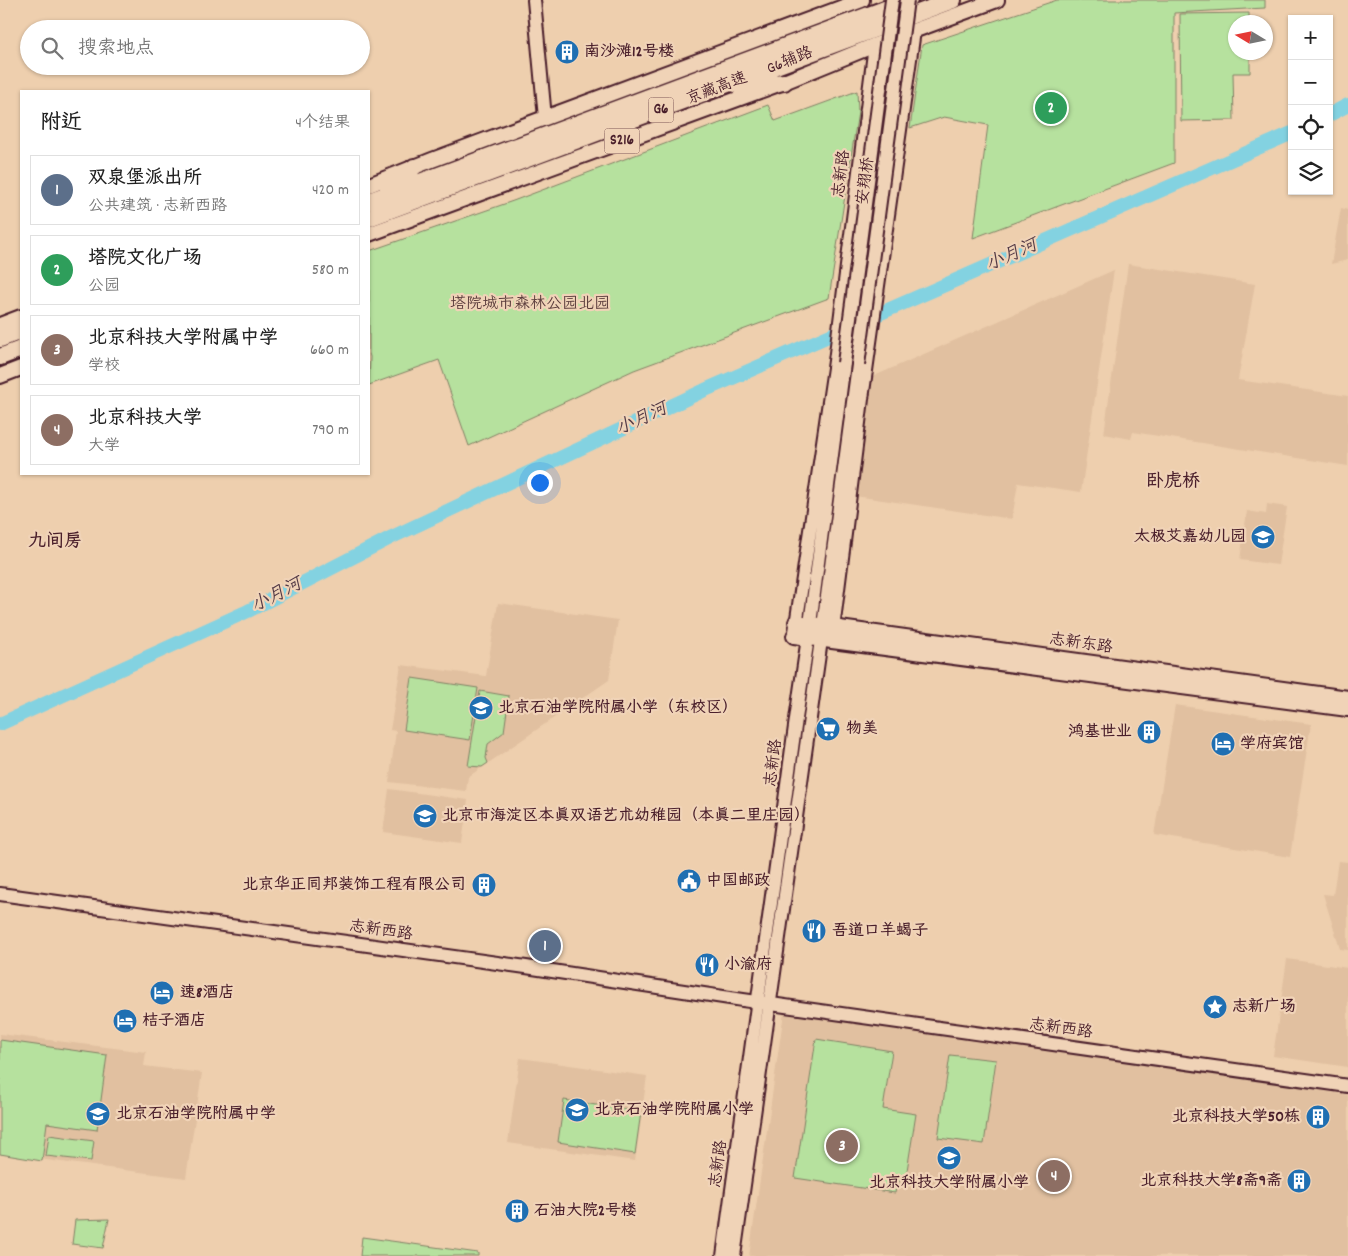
<!DOCTYPE html>
<html lang="zh">
<meta charset="utf-8">
<style>
body{margin:0;font-family:Dekko,"LXGW WenKai TC",sans-serif;background:#f2f2f2;color:#222}
.controls{position:absolute;right:15px;top:15px;display:grid;overflow:hidden;border-radius:0px;box-shadow:0 1px 4px #0004}
.controls button{width:45px;height:45px;display:grid;place-items:center;padding:0;border:0;border-bottom:1px solid #e0e0e0;background:#fff;color:#222;font:25px sans-serif}
.compass{position:absolute;left:1228px;top:15px;width:45px;height:45px;border-radius:50%;background:#fff;box-shadow:0 1px 4px #0004;rotate:280deg}
.you{position:absolute;left:539px;top:482px;width:18px;height:18px;margin:-12px;border:4px solid #fff;border-radius:50%;background:#1a73e8;box-shadow:0 0 0 8px #1a73e833}
.badge{display:grid;place-items:center;width:32px;height:32px;border-radius:50%;background:#1a73e8;color:#fff;font-size:16px;font-weight:700}
.pin{position:absolute;translate:-50% -50%;border:2px solid #fff;box-shadow:0 1px 5px #0006}
.list{margin:0;padding:0;list-style:none}
h2{display:flex;justify-content:space-between;align-items:center;height:65px;margin:0;padding:0 20px;font-size:21px}
h2 small{font-size:16px;font-weight:400;color:#767676}
.list li{display:grid;grid-template-columns:32px 1fr auto;gap:15px;align-items:center;box-sizing:border-box;height:70px;margin:0 10px 10px;padding:0 10px;border:1px solid #e0e0e0;border-radius:0px}
.list b{display:block;font-size:19px;white-space:nowrap}
.list p{margin:0;font-size:16px;white-space:nowrap;color:#767676}
.list em{font-size:16px;font-style:normal;color:#767676}
.icon{flex:none;width:28px;height:28px;fill:none;stroke:currentColor;stroke-width:2;stroke-linecap:round;stroke-linejoin:round}
.map{position:relative;flex:none;width:1348px;height:1256px;overflow:hidden}
.search{position:absolute;background:#fff;box-shadow:0 1px 4px #0004;left:20px;top:20px;width:350px;height:55px;display:flex;align-items:center;gap:12px;box-sizing:border-box;padding:0 18px;border-radius:28px;color:#767676;font-size:19px}
.panel{position:absolute;background:#fff;box-shadow:0 1px 4px #0004;left:20px;top:90px;width:350px;height:385px;border-radius:0px}
.map>svg:first-child{display:block}
</style>
<div class="map">
<svg width="1348" height="1256" viewBox="0 0 1348 1256">
<rect width="100%" height="100%" fill="#eecfae"/>
<filter id="ink" filterUnits="userSpaceOnUse"><feTurbulence type="fractalNoise" baseFrequency=".02" numOctaves="2"/><feDisplacementMap in="SourceGraphic" scale="10" xChannelSelector="R" yChannelSelector="G"/><feConvolveMatrix kernelMatrix="1 2 1 2 8 2 1 2 1" color-interpolation-filters="sRGB"/></filter>
<g filter="url(#ink)">
<path fill="#e1c0a0" d="M1341,208L1348,210V260L1331,264Z
M1128,264L1255,284L1238,380L1348,396V466L1133,432L1131,439L1104,434Z
M1114,270L1081,492L1018,483L1012,519L855,496L872,377Z
M1267,504L1287,507L1278,565L1240,560L1247,511L1266,514Z
M498,603L618,620L609,680L468,777L466,791L389,782L396,731L390,730L401,665L486,676Z
M1175,705L1311,724L1290,857L1154,835Z
M389,789L468,800L462,843L383,832Z
M1338,861L1348,862V950L1340,949L1323,894L1333,895Z
M1287,959L1348,968V1067L1273,1056Z
M784,1012L1277,1083L1348,1095V1256H749Z
M0,1034L146,1052L144,1066L202,1073L186,1178L0,1154Z
M520,1058L647,1076L635,1161L508,1143Z"/>
<path fill="#b6e19e" stroke="#808064" d="M1057,0H1265V8L1174,13V163L973,238L988,125L944,117L910,128L922,45Z
M1249,13V22H1236V52L1250,53V73H1233L1234,120L1181,121L1180,14Z
M857,91L858,112L829,298L634,370L469,446L439,360L369,385L370,357L369,353V251L513,201L768,105L775,121Z
M412,678L478,688L470,740L404,730Z
M480,691L509,696L504,732L488,744L486,758L488,763L482,767L468,766Z
M816,1039L892,1051L883,1109L916,1114L906,1177L897,1183L895,1193L795,1178Z
M0,1040L107,1055L97,1130L47,1123L42,1161L0,1154Z
M950,1055L996,1060L984,1144L938,1138Z
M564,1100L641,1112L635,1154L558,1142Z
M49,1135L94,1141L91,1161L46,1156Z
M109,1219L103,1248L72,1244L75,1220Z
M362,1237L478,1253V1256H360Z"/>
<g fill="none" stroke-linecap="round" stroke-linejoin="round">
<path stroke="#83d2e1" stroke-width="14" d="M1329,115L1348,105
M0,724L248,611L392,537L705,390L1292,133"/>
<defs>
<path id="secondary" d="M534,0L545,118
M795,632L835,361L875,45
M832,637L862,399L914,31
M0,894L526,967L743,1000L1348,1086
M723,1256L796,719L810,624L844,363
M734,1256L823,626L858,365"/>
<path id="primary" d="M369,185L432,160L862,0
M369,234L784,82L875,45L997,0
M0,325L21,317
M0,376L21,368
M796,622L1348,698
M794,636L1348,709"/>
<path id="highway" d="M739,86L784,82
M388,188L399,181L414,167
M369,201L909,0
M369,218L953,0
M0,339L21,331
M0,357L21,349"/>
</defs>
<use href="#secondary" stroke="#4a1f2b" stroke-width="16"/>
<use href="#primary" stroke="#4a1f2b" stroke-width="18"/>
<use href="#highway" stroke="#4a1f2b" stroke-width="20"/>
<use href="#secondary" stroke="#f0d3b7" stroke-width="12"/>
<use href="#primary" stroke="#f0d3b7" stroke-width="14"/>
<use href="#highway" stroke="#f0d3b7" stroke-width="16"/>
<defs>
<path id="secondary-bridge" d="M844,363L892,0
M858,365L907,0"/>
</defs>
<use href="#secondary-bridge" stroke="#4a1f2b" stroke-width="16" stroke-linecap="butt"/>
<use href="#secondary-bridge" stroke="#f0d3b7" stroke-width="12"/>
</g>
</g>
<defs>
<symbol id="building-disc" viewBox="-11 -11 22 22"><circle r="9.5" fill="#1f6fb2" stroke="#f0d3b7"/><path d="M-4-6H4V6H1V3H-1V6H-4ZM-2.5-4.3h1.7v1.8h-1.7ZM.8-4.3h1.7v1.8H.8ZM-2.5-1h1.7V.8h-1.7ZM.8-1h1.7V.8H.8Z" fill="#fff"/></symbol>
<symbol id="school-disc" viewBox="-11 -11 22 22"><circle r="9.5" fill="#1f6fb2" stroke="#f0d3b7"/><path d="M0-5L7-2L0 1L-7-2ZM-4 1L0 2.5L4 1V4Q0 6-4 4Z" fill="#fff"/></symbol>
<symbol id="supermarket-disc" viewBox="-11 -11 22 22"><circle r="9.5" fill="#1f6fb2" stroke="#f0d3b7"/><path d="M-6-5.5h2.5l.6 2H6L4.5 2H-2.5L-4.4-4H-6ZM-1.5 3.2a1.3 1.3 0 1 0 .1 0ZM3 3.2a1.3 1.3 0 1 0 .1 0Z" fill="#fff"/></symbol>
<symbol id="hotel-disc" viewBox="-11 -11 22 22"><circle r="9.5" fill="#1f6fb2" stroke="#f0d3b7"/><path d="M-6-4.5h1.5V1H6V5H4.5V3h-9V5H-6ZM-4 0a1.8 1.8 0 1 1 3.6 0ZM.5 0V-2.5h3Q6-2.5 6 0Z" fill="#fff"/></symbol>
<symbol id="civic-disc" viewBox="-11 -11 22 22"><circle r="9.5" fill="#1f6fb2" stroke="#f0d3b7"/><path d="M-.6-6.5H3V-4.5H.6V-3L4-1V1h2V6H-6V1h2V-1L-.6-3ZM-1.2 2.5V6h2.4V2.5Z" fill="#fff"/></symbol>
<symbol id="restaurant-disc" viewBox="-11 -11 22 22"><circle r="9.5" fill="#1f6fb2" stroke="#f0d3b7"/><path d="M-5-6h1v4h1v-4h1v4h1v-4h1v5L-1.5 .5V6h-2V.5L-5-1ZM5-6V6H3V1.5H1.5Q1.5-4 5-6Z" fill="#fff"/></symbol>
<symbol id="sight-disc" viewBox="-11 -11 22 22"><circle r="9.5" fill="#1f6fb2" stroke="#f0d3b7"/><path d="M0-6L1.8-2.2L6-1.7L2.9 1.2L3.7 5.4L0 3.3L-3.7 5.4L-2.9 1.2L-6-1.7L-1.8-2.2Z" fill="#fff"/></symbol>
</defs>
<g fill-rule="evenodd">
<use href="#building-disc" x="553" y="38" width="28" height="28"/>
<use href="#school-disc" x="1249" y="523" width="28" height="28"/>
<use href="#school-disc" x="467" y="694" width="28" height="28"/>
<use href="#supermarket-disc" x="814" y="715" width="28" height="28"/>
<use href="#building-disc" x="1135" y="718" width="28" height="28"/>
<use href="#hotel-disc" x="1209" y="730" width="28" height="28"/>
<use href="#school-disc" x="411" y="802" width="28" height="28"/>
<use href="#civic-disc" x="675" y="867" width="28" height="28"/>
<use href="#building-disc" x="470" y="871" width="28" height="28"/>
<use href="#restaurant-disc" x="800" y="917" width="28" height="28"/>
<use href="#restaurant-disc" x="693" y="951" width="28" height="28"/>
<use href="#hotel-disc" x="148" y="979" width="28" height="28"/>
<use href="#sight-disc" x="1201" y="993" width="28" height="28"/>
<use href="#hotel-disc" x="111" y="1007" width="28" height="28"/>
<use href="#school-disc" x="563" y="1096" width="28" height="28"/>
<use href="#school-disc" x="84" y="1100" width="28" height="28"/>
<use href="#building-disc" x="1304" y="1103" width="28" height="28"/>
<use href="#school-disc" x="935" y="1144" width="28" height="28"/>
<use href="#building-disc" x="1285" y="1167" width="28" height="28"/>
<use href="#building-disc" x="503" y="1197" width="28" height="28"/>
</g>
<g text-anchor="middle" dominant-baseline="central" stroke-width="4.5" stroke-linejoin="round" paint-order="stroke">
<g fill="#f0d3b7" stroke="#7c5555" stroke-width="1">
<rect x="648.5" y="97.5" width="25" height="25" rx="4"/>
<rect x="604.5" y="128.5" width="35" height="25" rx="4"/>
</g>
<g font-size="15" font-weight="bold" fill="#4a1f2b">
<text x="661" y="110">G6</text>
<text x="622" y="141">S216</text>
</g>
<g font-size="16" font-weight="bold" fill="#4a1f2b" stroke="#f0d3b7" text-anchor="start">
<text x="584" y="52">南沙滩12号楼</text>
<text x="1246" y="537" text-anchor="end">太极艾嘉幼儿园</text>
<text x="498" y="708">北京石油学院附属小学（东校区）</text>
<text x="846" y="729">物美</text>
<text x="1132" y="732" text-anchor="end">鸿基世业</text>
<text x="1240" y="744">学府宾馆</text>
<text x="442" y="816">北京市海淀区本真双语艺术幼稚园（本真二里庄园）</text>
<text x="706" y="881">中国邮政</text>
<text x="466" y="885" text-anchor="end">北京华正同邦装饰工程有限公司</text>
<text x="832" y="931">吾道口羊蝎子</text>
<text x="724" y="965">小渝府</text>
<text x="180" y="993">速8酒店</text>
<text x="1232" y="1007">志新广场</text>
<text x="142" y="1021">桔子酒店</text>
<text x="594" y="1110">北京石油学院附属小学</text>
<text x="116" y="1114">北京石油学院附属中学</text>
<text x="1300" y="1117" text-anchor="end">北京科技大学50栋</text>
<text x="1282" y="1181" text-anchor="end">北京科技大学8斋9斋</text>
<text x="949" y="1183" text-anchor="middle">北京科技大学附属小学</text>
<text x="534" y="1211">石油大院2号楼</text>
</g>
<g font-size="16" fill="#4a1f2b" stroke="#f0d3b7">
<text transform="translate(790 61) rotate(-22)">G6辅路</text>
<text transform="translate(717 89) rotate(-21)">京藏高速</text>
<text transform="translate(842 174) rotate(-83)">志新路</text>
<text transform="translate(866 181) rotate(-83)">安翔桥</text>
<text transform="translate(1081 644) rotate(8)">志新东路</text>
<text transform="translate(774 763) rotate(-83)">志新路</text>
<text transform="translate(381 931) rotate(8)">志新西路</text>
<text transform="translate(1061 1029) rotate(8)">志新西路</text>
<text transform="translate(719 1164) rotate(-82)">志新路</text>
</g>
<g font-size="16" fill="#5a3c3c" stroke="#f0d3b7">
<text x="530" y="304">塔院城市森林公园北园</text>
</g>
<g font-size="18" font-style="italic" fill="#533a46" stroke="#f0d3b7">
<text transform="translate(1012 256) rotate(-24)">小月河</text>
<text transform="translate(642 420) rotate(-25)">小月河</text>
<text transform="translate(277 596) rotate(-27)">小月河</text>
</g>
<g font-size="18" font-weight="bold" fill="#4a1f2b" stroke="#f0d3b7">
<text x="1173" y="482">卧虎桥</text>
<text x="55" y="542">九间房</text>
</g>
</g>
</svg>
<div class="controls">
<button>+</button>
<button>−</button>
<button><svg class="icon" aria-label="locate" viewBox="0 0 24 24"><circle cx="12" cy="12" r="6"/><path d="M12 2v4M12 18v4M2 12h4M18 12h4"/></svg></button>
<button><svg class="icon" aria-label="layers" viewBox="0 0 24 24"><path d="M12 4l9 5-9 5-9-5zM3 14l9 5 9-5"/></svg></button>
</div>
<svg class="compass" viewBox="-18 -18 36 36"><path d="M0-13l5 13h-10z" fill="#e53935"/><path d="M0 13l5-13h-10z" fill="#767676"/></svg>
<div class="you"></div>
<div class="pin badge" style="left:545px;top:946px;background:#5c6f8a">1</div>
<div class="pin badge" style="left:1051px;top:108px;background:#2e9e5b">2</div>
<div class="pin badge" style="left:842px;top:1146px;background:#8d6e63">3</div>
<div class="pin badge" style="left:1054px;top:1176px;background:#8d6e63">4</div>
<div class="search"><svg class="icon" aria-label="search" viewBox="0 0 24 24"><circle cx="10" cy="10" r="6"/><path d="M15 15l6 6"/></svg>搜索地点</div>
<section class="panel">
<h2>附近<small>4个结果</small></h2>
<ul class="list">
<li><span class="badge" style="background:#5c6f8a">1</span><div><b>双泉堡派出所</b><p>公共建筑 · 志新西路</p></div><em>420 m</em></li>
<li><span class="badge" style="background:#2e9e5b">2</span><div><b>塔院文化广场</b><p>公园</p></div><em>580 m</em></li>
<li><span class="badge" style="background:#8d6e63">3</span><div><b>北京科技大学附属中学</b><p>学校</p></div><em>660 m</em></li>
<li><span class="badge" style="background:#8d6e63">4</span><div><b>北京科技大学</b><p>大学</p></div><em>790 m</em></li>
</ul>
</section>
</div>
